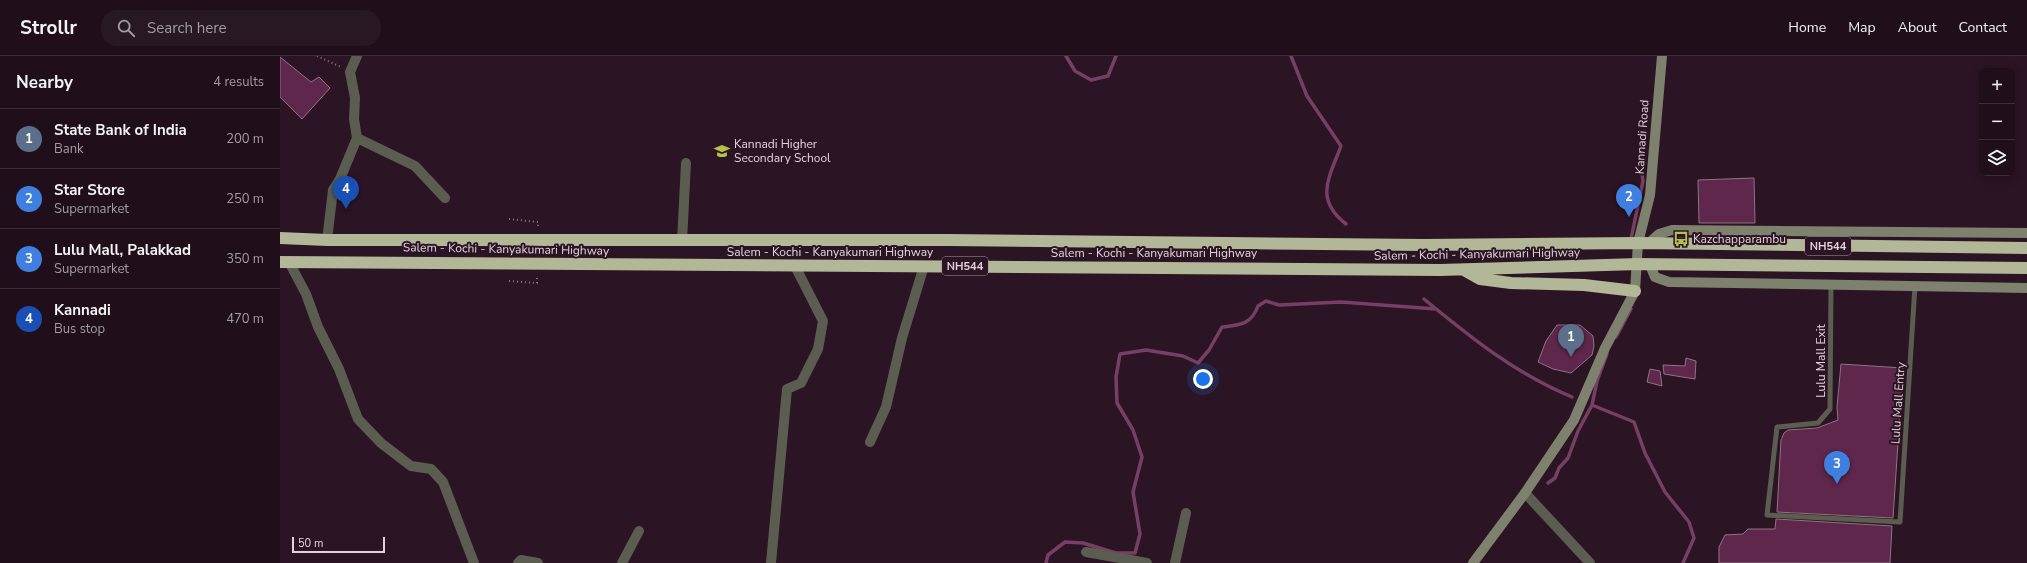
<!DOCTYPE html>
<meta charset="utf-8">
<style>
body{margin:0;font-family:"Nunito Sans",sans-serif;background:#281823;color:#f1f3f6}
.controls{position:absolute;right:12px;top:12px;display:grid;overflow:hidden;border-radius:8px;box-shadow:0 2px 10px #0003}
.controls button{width:36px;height:36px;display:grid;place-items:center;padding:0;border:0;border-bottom:1px solid #3d2f39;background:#200f1a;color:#f1f3f6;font:20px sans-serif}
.scale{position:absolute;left:12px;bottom:10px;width:93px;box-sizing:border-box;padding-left:4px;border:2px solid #e3d2db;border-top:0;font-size:11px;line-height:14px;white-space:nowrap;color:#e3d2db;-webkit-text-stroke:3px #2b1423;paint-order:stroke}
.you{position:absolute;left:923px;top:323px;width:14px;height:14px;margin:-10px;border:3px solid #fff;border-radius:50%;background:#1a73e8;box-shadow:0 0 0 6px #1a73e833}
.badge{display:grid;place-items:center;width:26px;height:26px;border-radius:50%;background:#ea580c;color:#fff;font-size:13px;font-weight:700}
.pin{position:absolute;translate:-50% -33px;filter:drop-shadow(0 1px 2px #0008)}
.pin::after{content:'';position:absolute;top:21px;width:14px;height:12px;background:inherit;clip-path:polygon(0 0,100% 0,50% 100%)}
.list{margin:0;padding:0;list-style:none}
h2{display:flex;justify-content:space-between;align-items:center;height:52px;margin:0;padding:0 16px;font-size:17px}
h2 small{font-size:13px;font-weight:400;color:#a29ca2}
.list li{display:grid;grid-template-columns:26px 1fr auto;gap:12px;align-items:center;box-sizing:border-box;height:60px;padding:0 16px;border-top:1px solid #3d2f39}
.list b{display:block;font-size:15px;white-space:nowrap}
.list p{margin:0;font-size:13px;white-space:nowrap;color:#a29ca2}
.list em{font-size:13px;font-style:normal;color:#a29ca2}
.icon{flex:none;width:22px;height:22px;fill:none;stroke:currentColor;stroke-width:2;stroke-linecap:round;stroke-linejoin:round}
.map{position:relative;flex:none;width:1747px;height:507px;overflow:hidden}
header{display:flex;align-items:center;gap:24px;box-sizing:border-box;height:56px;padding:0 20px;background:#200f1a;border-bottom:1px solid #3d2f39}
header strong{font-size:19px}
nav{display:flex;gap:22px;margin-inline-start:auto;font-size:14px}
.search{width:280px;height:36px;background:#281823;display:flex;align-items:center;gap:10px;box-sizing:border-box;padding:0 14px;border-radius:16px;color:#a29ca2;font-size:15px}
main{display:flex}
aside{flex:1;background:#200f1a}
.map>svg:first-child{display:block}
</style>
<header>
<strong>Strollr</strong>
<div class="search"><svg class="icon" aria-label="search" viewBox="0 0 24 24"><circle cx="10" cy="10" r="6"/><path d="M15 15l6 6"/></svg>Search here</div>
<nav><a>Home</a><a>Map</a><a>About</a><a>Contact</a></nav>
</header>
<main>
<aside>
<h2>Nearby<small>4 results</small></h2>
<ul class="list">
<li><span class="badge" style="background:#5c6f8a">1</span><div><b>State Bank of India</b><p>Bank</p></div><em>200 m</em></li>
<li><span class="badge" style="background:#3f7fe0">2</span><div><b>Star Store</b><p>Supermarket</p></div><em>250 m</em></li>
<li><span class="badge" style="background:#3f7fe0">3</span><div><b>Lulu Mall, Palakkad</b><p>Supermarket</p></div><em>350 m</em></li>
<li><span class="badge" style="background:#1a4fb4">4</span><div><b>Kannadi</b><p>Bus stop</p></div><em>470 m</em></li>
</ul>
</aside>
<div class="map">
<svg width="1747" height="507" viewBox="0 0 1747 507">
<rect width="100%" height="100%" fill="#2b1423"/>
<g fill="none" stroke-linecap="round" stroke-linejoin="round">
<path stroke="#783f64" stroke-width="3.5" d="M786,0L795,15L811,24L828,20L836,0
M1011,0L1027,40L1061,90C1049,122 1034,143 1066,168
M1351,183L1363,125L1362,118
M1144,243C1190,281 1236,318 1292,341
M1336,281L1351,253
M1312,349L1354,366L1365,397L1385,436L1409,466L1414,482L1403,507
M1268,427L1275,422L1279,412L1288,402L1298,375L1312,349L1317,325L1327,298
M766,507L768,499L785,486L803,487L836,497H855L860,478L853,436L862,401L853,374L837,347L836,321L840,298L866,294L903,300L918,307L929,294L942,271C960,269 971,269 978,250L986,245L999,249L1061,246L1156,253"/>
</g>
<path fill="#5e274b" stroke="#907384" d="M0,1L31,26L39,21L50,32L22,63L0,41Z
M1474,122L1475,167H1419L1418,124Z
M1277,269H1300L1313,280L1314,290L1312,299L1291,317L1273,313L1258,306L1266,285Z
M1406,302L1416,305L1415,323L1384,318L1383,309L1405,310Z
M1561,308L1623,312L1613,462L1497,456L1501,384L1504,377L1508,374L1537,372L1558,364L1557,351Z
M1370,313L1380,315L1382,330L1367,326Z
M1496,463L1612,470L1610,507H1439V491L1445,479L1463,478L1468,473H1495Z"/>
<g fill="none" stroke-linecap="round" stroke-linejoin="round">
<path stroke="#8b7783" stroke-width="2" stroke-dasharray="1 3" stroke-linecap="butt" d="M37,0L61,11
M229,163L258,166V172
M229,225L257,227V219"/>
<path stroke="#5a5d50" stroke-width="5" d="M1551,228L1550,353L1538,367L1497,371L1487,459L1620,466L1635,230"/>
<path stroke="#5a5d50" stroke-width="10" d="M77,82L135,110L165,142
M47,184L53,134L60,123L77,82L74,63L75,42L70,16L77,0
M402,185L406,107
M9,206L26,238L38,271L59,313L78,363L101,387L131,410L151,413L163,426L194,507
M590,386L606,351L622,282L644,210
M1245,437L1310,507
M806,496L867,507
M238,507L241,504L258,507
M342,507L359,475
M491,507L507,333L521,327L538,293L543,265L515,210
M895,507L906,457"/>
<path stroke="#7e816d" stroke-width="10" d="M1369,187L1379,178L1392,174L1747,177
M1370,209L1375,221L1389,226L1747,232
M1193,507L1245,437L1294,364L1325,292L1355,235L1358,187L1370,139L1382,0"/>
<path stroke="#b1b797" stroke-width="12" d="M0,182L47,184H668L1144,189L1358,187L1747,192
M0,206L1160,214L1358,208L1747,212
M1184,214L1200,223L1231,227L1304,229L1355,235"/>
</g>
<defs>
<symbol id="school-bare" viewBox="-9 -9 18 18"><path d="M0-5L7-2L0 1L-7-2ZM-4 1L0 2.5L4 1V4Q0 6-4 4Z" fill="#b4c24a" stroke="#2b1423" stroke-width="2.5" paint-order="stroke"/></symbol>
<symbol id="bus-bare" viewBox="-9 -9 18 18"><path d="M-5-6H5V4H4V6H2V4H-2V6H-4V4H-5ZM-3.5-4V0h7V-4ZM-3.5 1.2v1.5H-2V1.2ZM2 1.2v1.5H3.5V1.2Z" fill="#b4c24a" stroke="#2b1423" stroke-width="2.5" paint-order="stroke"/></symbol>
</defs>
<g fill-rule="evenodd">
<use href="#school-bare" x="431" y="84" width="22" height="22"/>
<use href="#bus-bare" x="1390" y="172" width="22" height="22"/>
</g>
<g text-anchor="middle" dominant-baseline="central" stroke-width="4" stroke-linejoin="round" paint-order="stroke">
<g fill="#2b1423" stroke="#ac99a4" stroke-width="1">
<rect x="1525" y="181" width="46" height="18" rx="3"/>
<rect x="662" y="201" width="46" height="18" rx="3"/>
</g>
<g font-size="11" font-weight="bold" fill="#e3d2db">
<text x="1548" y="190">NH544</text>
<text x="685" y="210">NH544</text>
</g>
<g font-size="12" fill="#e3d2db" stroke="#2b1423">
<text transform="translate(1362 81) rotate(-86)">Kannadi Road</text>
<text transform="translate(226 193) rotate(1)">Salem - Kochi - Kanyakumari Highway</text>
<text x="550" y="196">Salem - Kochi - Kanyakumari Highway</text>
<text x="874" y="197">Salem - Kochi - Kanyakumari Highway</text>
<text transform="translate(1197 198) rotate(-1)">Salem - Kochi - Kanyakumari Highway</text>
<text transform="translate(1541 305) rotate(-90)">Lulu Mall Exit</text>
<text transform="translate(1618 347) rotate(-86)">Lulu Mall Entry</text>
</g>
<g font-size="12" fill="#e3d2db" stroke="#2b1423" text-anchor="start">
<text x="454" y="88">Kannadi Higher<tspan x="454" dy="14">Secondary School</tspan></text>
<text x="1413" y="183">Kazchapparambu</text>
</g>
</g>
</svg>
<div class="controls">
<button>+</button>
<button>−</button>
<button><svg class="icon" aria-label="layers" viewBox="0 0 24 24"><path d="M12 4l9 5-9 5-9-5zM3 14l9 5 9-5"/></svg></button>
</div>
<div class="scale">50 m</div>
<div class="you"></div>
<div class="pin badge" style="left:1291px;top:301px;background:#5c6f8a">1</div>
<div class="pin badge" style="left:1349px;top:161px;background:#3f7fe0">2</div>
<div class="pin badge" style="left:1557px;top:428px;background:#3f7fe0">3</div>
<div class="pin badge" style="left:66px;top:153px;background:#1a4fb4">4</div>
</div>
</main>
